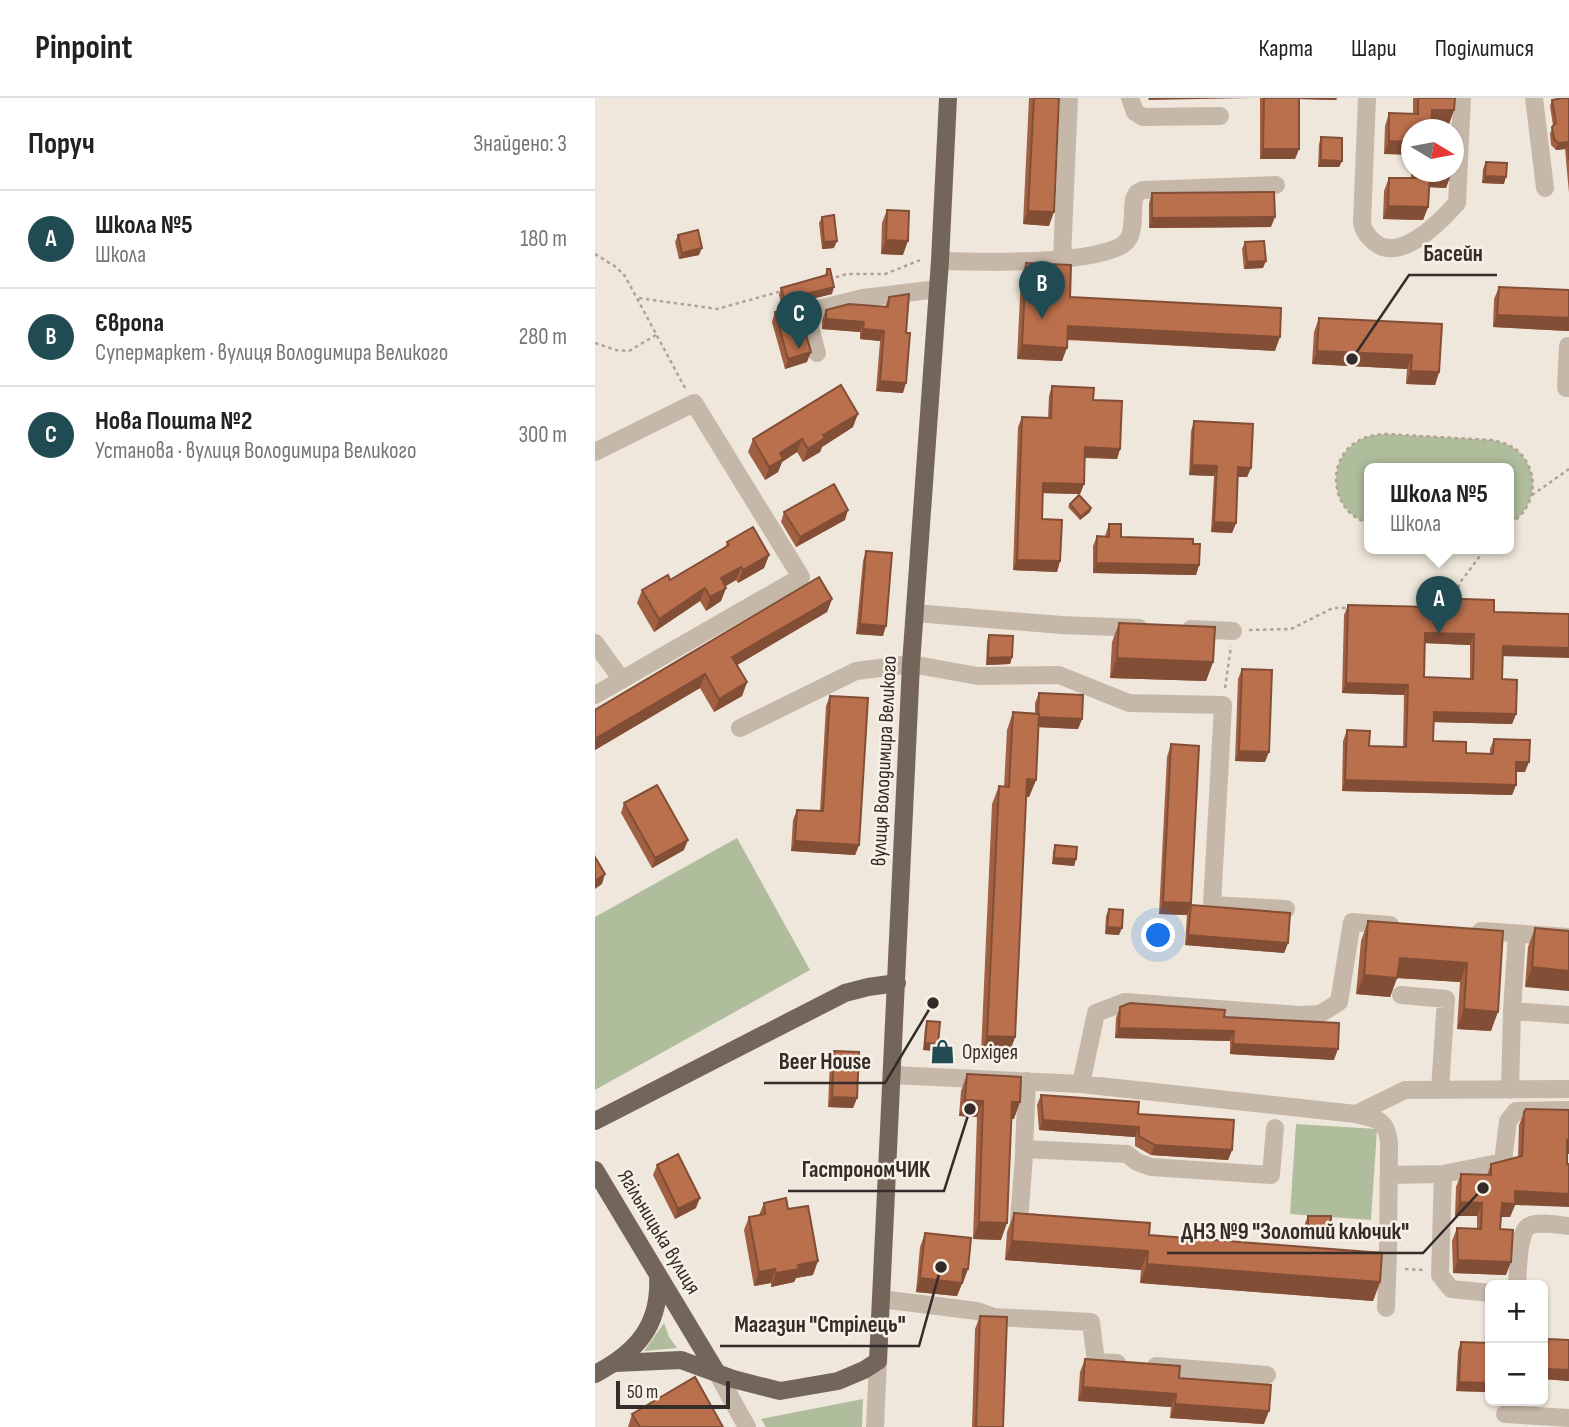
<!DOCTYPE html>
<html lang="uk">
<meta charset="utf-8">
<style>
body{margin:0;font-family:"Sofia Sans Condensed",sans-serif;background:#f2f2f2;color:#222}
.controls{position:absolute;right:21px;bottom:21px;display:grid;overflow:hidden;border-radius:10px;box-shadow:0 2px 5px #0004}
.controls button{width:63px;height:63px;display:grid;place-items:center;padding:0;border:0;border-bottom:2px solid #e0e0e0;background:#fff;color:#222;font:35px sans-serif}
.compass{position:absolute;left:806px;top:21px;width:63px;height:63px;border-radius:50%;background:#fff;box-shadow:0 2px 5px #0004;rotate:100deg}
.scale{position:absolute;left:21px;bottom:18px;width:114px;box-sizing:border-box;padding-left:7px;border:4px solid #342c28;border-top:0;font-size:19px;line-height:24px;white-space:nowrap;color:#342c28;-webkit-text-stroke:5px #f7f1e7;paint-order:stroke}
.you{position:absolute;left:564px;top:838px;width:24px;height:24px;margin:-18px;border:5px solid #fff;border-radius:50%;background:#1a73e8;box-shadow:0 0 0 10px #1a73e833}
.badge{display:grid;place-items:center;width:46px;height:46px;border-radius:50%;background:#214b52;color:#fff;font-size:23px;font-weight:700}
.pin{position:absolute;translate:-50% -58px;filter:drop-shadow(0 2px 4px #0008)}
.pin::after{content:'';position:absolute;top:37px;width:24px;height:21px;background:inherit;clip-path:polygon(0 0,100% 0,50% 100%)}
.popup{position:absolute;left:769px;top:365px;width:150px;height:91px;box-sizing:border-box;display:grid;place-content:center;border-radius:10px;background:#fff;filter:drop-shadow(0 2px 5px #0005);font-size:23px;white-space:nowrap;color:#767676}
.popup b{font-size:26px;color:#222}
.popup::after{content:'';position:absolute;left:50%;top:100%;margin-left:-14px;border:14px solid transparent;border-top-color:#fff}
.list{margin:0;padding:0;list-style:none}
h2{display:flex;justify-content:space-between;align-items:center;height:91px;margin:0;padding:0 28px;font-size:30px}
h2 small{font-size:23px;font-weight:400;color:#767676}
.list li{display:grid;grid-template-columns:46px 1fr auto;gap:21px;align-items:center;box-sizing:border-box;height:98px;padding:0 28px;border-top:2px solid #e0e0e0}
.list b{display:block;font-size:26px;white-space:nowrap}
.list p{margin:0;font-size:23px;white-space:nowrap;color:#767676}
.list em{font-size:23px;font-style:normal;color:#767676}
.map{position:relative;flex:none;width:974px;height:1329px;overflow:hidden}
header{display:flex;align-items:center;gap:42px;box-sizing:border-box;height:98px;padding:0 35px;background:#fff;border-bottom:2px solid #e0e0e0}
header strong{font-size:33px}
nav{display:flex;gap:38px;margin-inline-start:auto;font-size:24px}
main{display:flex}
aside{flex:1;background:#fff}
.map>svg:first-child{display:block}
</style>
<header>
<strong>Pinpoint</strong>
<nav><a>Карта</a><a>Шари</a><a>Поділитися</a></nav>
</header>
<main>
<aside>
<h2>Поруч<small>Знайдено: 3</small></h2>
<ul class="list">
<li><span class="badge">A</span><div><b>Школа №5</b><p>Школа</p></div><em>180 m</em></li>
<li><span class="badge">B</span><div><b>Європа</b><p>Супермаркет · вулиця Володимира Великого</p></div><em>280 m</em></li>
<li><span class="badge">C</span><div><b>Нова Пошта №2</b><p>Установа · вулиця Володимира Великого</p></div><em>300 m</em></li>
</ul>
</aside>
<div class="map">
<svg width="974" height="1329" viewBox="0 0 974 1329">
<rect width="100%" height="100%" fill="#efe7db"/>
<path fill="#b0bd9d" d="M790,336L896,342C907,344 917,347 925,355C946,377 940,412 914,426V370H774V425C736,416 729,362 763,343C771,338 780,337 790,336Z
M142,740L215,872L0,992V819Z
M701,1026L782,1031L776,1122L695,1116Z
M69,1225L74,1239L82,1250L49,1253Z
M268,1301L267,1329H171L166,1321Z"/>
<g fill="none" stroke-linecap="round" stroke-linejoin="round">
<path stroke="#b2a293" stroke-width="2.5" stroke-dasharray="3.5 3.5" stroke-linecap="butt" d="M0,156L21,169L30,178L90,290
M234,181L252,176H290L328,161
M44,200L122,211L187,193
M0,245L21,252L34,253L61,237
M937,397L974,371
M774,425C736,416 729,362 763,343C771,338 780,337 790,336L896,342C907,344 917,347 925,355C946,377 940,412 914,426
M863,504L864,486L891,450
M654,532L696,531L738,510H754
M630,590L636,548
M810,1171L828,1172"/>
<path stroke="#c6b8a8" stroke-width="18" d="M535,0L540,14L548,19L625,18
M772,0L767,124C768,132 771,137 778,143C804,167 845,124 862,105L867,0
M939,0L950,90
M467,160L474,0
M345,163C379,164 511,168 532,143C540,133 537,113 539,101L542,95L548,92L681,87
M973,248L971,290H974
M222,255L211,214L268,200L343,191
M0,354L99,305L206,479L0,597
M320,515L466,527L544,530
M596,531L638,533
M0,545L27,582
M145,630L261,573L316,566L383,578L464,577L534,605L628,607L617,807L691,811
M886,833L974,839
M806,897L851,901L845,991
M917,913L922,836
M297,977L486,986L761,1016L810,992L974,991
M432,983L429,1051L532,1056L542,1064L556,1069L676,1077L680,1030
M486,986L501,915L530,904L705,917L725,916L744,904L757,824L795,827
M915,992L917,913L974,917
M761,1016C782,1022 791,1020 794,1044L793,1156L785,1163L765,1162
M430,1045L424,1123L438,1124
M794,1077L848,1076
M922,1187C923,1175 923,1133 934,1128C945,1123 963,1127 974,1128
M895,1195L856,1191L845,1177L848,1076L908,1064L913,1023L921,1013L974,1012
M286,1201L382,1213L399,1219L496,1224L501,1264L522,1265
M791,1210L793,1156
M561,1268L672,1277
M122,1275L152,1329
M910,1316L974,1320
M280,1329L283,1263"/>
<path stroke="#74655a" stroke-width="18" d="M0,1023L250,895L273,889L302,885
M0,1072L122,1275
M20,1265L86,1262L138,1281L185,1293L243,1283L269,1272L283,1263L316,566L345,163L353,0
M0,1276C42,1254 66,1227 63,1177"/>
</g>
<path fill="#a16042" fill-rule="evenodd" d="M434,0H464L454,128L428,126Z
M665,0H742L741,2L704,1V51L700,61H665Z
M818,0H860L859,12L854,26L836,25L789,56L790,28L794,15L818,16Z
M974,0V95L970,51L961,52L956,47L955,36L958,28L955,8L957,2Z
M726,39L747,63L744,69H723L724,46Z
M891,64L909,86L887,85L888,71Z
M816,70V74H856L851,90L834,89L833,109L828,122L788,121L789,93L794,80H816Z
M557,95L676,129L554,130V105Z
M292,112L308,157L286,156L287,125Z
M227,119L239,150L227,151L224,125Z
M83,137L104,157L84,161L80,144Z
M650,144L668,170L649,171L647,151Z
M431,165L475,199L680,253L472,242L467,263L422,261L426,178Z
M232,171L237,196L208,203L203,208L212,264L190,271L177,224L180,214L188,212L184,197L186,190L230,177Z
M904,189L974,192V233L898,229L899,201Z
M294,199L311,235L308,295L281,293L285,243L265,241V234L227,231V222L231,212L290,209Z
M724,220L847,226L844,274L840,287L811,286L812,271L717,266L719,234Z
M457,288L498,302L525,351L522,361L490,360L489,386L485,396L448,395L447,421L465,463L462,474L418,472L423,329L427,319L453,320L454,298Z
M599,323L656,370L652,379H643L641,425L637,435L616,434L619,378L594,377L596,333Z
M258,329L227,349L225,354L208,364L202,354L187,364L183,374L170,382L153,354L158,341Z
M475,406L496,410L495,414L485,422L473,409Z
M189,414L250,422L201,449L186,424Z
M514,426L526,439L598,446L604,467L601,477L498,475V448L502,438H510Z
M132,444L174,457L169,470L143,485L141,482L130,488L131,490L126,503L111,513L105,503L59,534L42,505L47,492L75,482L130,450Z
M271,453L288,538L261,536L268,463Z
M836,500L899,514L907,558V581L921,616L917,626L838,624V643L871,655L895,656V651L899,641L930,674H921V687L917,697L747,693L748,643L752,632L774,648L808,649L809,597L747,595L749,517L753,507L833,509ZM830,545L875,547V581L829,579Z
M237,501L232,514L142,567L152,584L147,598L119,614L105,590L0,652V612Z
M524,525L618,564L611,583L515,580L517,544Z
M394,537L417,559L415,566L391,567L392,544Z
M647,571L670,664L640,663L643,581Z
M444,595L487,621L483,631L444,629L441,682L434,699H431L420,939L414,956L386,955L397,706L404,688L409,689L412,632L418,614L440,615V605Z
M235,598L264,747L260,757L196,753L198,722L202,712L225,713L231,608Z
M576,646L596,805V807L693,845L689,855L590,847L592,817L564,816L572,659Z
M29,705L89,752L57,770L26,715Z
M460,747L481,761L479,768L457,766L458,754Z
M514,811L524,837L510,836L511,818Z
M773,823L908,833L896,933L862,931L865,884L802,880L795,899L761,896L766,843Z
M940,830L974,833L930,889L933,849Z
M525,909L629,919L739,962L635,956V943L520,940L521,920Z
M332,923L341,953L328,952L330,930Z
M239,953L262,1000L258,1010L233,1009L235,963Z
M372,976L419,1021H417L406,1142L378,1141L382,1019L364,1018L366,993Z
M446,997L543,1016L637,1052L633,1062L556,1057L540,1048V1039L444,1032L442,1007Z
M929,1014L974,1056H972L920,1107L915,1119H906L905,1131L911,1177L858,1175L857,1143L862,1130L882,1131V1118H860L861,1089L866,1076L892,1077L896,1066L923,1059L924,1027Z
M62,1067L101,1110L80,1121L58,1077Z
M169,1105L193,1111L218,1177L201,1180L199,1184L176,1189V1185L159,1188L149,1132L154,1119L164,1117Z
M419,1115L554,1137L785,1184L778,1203L545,1185L546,1172L410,1162L412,1134Z
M713,1118L736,1134L733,1140L710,1141V1125Z
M330,1135L373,1171L362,1198L321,1194L325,1149Z
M385,1218L408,1329H377L380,1231Z
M953,1241L974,1242V1283L948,1281L949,1251Z
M866,1244L893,1290L892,1294L861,1293L863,1253Z
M490,1261L584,1280L669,1326L575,1320L576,1309L483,1303L485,1274Z
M37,1316L128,1329H33Z"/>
<path fill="#834e36" d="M554,0H656L553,2Z
M701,0H742L741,2L701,1Z
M837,12H859L854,26L832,25Z
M794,43L816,44V57L789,56Z
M973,44L970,51L961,52L963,45Z
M668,51H704L700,61H665Z
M726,62L747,63L744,69H723Z
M835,76L856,77L851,90L830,89Z
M890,78L911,79L909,86L887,85Z
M793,108L833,109L828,122L788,121Z
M433,113L459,114L454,128L428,126Z
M680,119L676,129L554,130L557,120Z
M291,142L313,143L308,157L286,156Z
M242,143L239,150L227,151L229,144Z
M107,150L104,157L84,161L87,155Z
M671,163L668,170L649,171L652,164Z
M239,189L237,196L208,203L201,210L188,213L191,207L211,196Z
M902,217L974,220V233L898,229Z
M231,221L269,224L265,234L227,231Z
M473,228L685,239L680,253L468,241Z
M268,231L289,233L285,243L265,241Z
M427,247L472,250L467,263L422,261Z
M722,253L817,257L812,271L717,266Z
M216,254L212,264L190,271L193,261Z
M816,273L844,274L840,287L811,286Z
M285,283L311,285L308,295L281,293Z
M263,316L258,329L227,349L225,354L208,364L213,351L228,337Z
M207,341L202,354L187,364L183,374L170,382L174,369L185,355Z
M490,349L525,351L522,361L486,359Z
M597,367L622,368L619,378L594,377Z
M643,369L656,370L652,379H640Z
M448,385L489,386L485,396L445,395Z
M496,410L495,414L485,422L486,419Z
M253,412L250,422L201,449L205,439Z
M619,424L641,425L637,435L616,434Z
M174,457L169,470L143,485L148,472Z
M422,462L465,463L462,474L418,472Z
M501,465L604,467L601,477L498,475Z
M146,469L141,482L121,494L126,480Z
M110,490L105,503L59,534L64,521Z
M131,490L126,503L111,513L115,499Z
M237,501L232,514L132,573L137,559Z
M265,526L291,528L288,538L261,536Z
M830,535L879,536L875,547L827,545Z
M908,548L974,550V560L904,558Z
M417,559L415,566L391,567L393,560Z
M522,560L618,564L611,583L515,580Z
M110,576L105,590L0,652V641Z
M152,584L147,598L119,614L124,601Z
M751,585L813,587L809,597L747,595Z
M839,614L921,616L917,626L835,624Z
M443,618L487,621L483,631L439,629Z
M644,653L674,654L670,664L640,663Z
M921,664H934L930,674H918Z
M432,681L441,682L434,699H426Z
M750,682L921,687L917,697L747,693Z
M93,742L89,752L57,770L60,760Z
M200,743L264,747L260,757L196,753Z
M459,760L481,761L479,768L457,766Z
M10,776L7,786L0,791V783Z
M568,804L596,805L592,817L564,816Z
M512,829L527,830L524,837L510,836Z
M593,837L693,845L689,855L590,847Z
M805,860L872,865L865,884L802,880L795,899L761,896L769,877Z
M937,869L974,873V893L930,889Z
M869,911L903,914L896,933L862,931Z
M524,930L639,933L635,943L520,940Z
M392,938L420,939L414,956L386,955Z
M330,945L343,946L341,953L328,952Z
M638,946L743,951L739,962L635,956Z
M237,999L262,1000L258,1010L233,1009Z
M370,1002L388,1003L382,1019L364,1018Z
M417,1004H425L419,1021H411Z
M448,1022L544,1029L540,1039L444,1032Z
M972,1042H974V1056L968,1055Z
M560,1047L637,1052L633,1062L556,1057Z
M920,1093L974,1096V1109L920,1107L915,1119H902L907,1105Z
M105,1100L101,1110L80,1121L83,1111Z
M865,1104L887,1105L882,1118H860Z
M384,1124L412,1125L406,1142L378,1141Z
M713,1134H736L733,1140L710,1141Z
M417,1143L553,1153L546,1172L410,1162Z
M863,1162L916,1164L911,1177L858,1175Z
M223,1163L218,1177L201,1180L199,1184L176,1189L181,1175L203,1167Z
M552,1166L785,1184L778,1203L545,1185Z
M180,1171L176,1185L159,1188L164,1174Z
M368,1171H373L368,1185L363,1184Z
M325,1180L367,1185L362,1198L321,1194Z
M951,1271L974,1272V1283L948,1281Z
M895,1281V1291L893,1290L892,1294L861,1293L864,1284Z
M488,1289L581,1296L576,1309L483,1303Z
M580,1306L674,1313L669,1326L575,1320Z"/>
<path fill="#bb704d" stroke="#834e36" stroke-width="2" fill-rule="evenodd" d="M439,0H464L459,114L433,113Z
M669,0H704V51H668Z
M823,0H860L859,12H837L836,32H816V44L794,43V15L823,16Z
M968,0H974V62L973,44L963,45L959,41L957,29L961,25L957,2Z
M726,39L747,40V63L726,62Z
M891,64L912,65L911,79L890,78Z
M821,74H856V77L835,76L833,109L793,108L794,80H821Z
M679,94L680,119L557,120V95Z
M292,112L314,113L313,143L291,142Z
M239,117L242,143L229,144L227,119Z
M103,132L107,150L87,155L83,137Z
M669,143L671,163L652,164L650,144Z
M431,165L476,167L475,199L686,210L685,239L473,228L472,250L427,247Z
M232,171H235L239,189L211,196L203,203L191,207L186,190L232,177Z
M904,189L974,192V220L902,217Z
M314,196L311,235H315L311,285L285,283L289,233L268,231L269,224L231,221V212L254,206L293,209L294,199Z
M203,208L216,254L193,261L180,214Z
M724,220L847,226L844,274L816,273L817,257L722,253Z
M246,287L263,316L228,337L230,340L213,351L207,341L185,355L188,361L174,369L158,341Z
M457,288L499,290L498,302L527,303L525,351L490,349L489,386L448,385L447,421L467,422L465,463L422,462L427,319L456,320Z
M599,323L658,326L656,370L643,369L641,425L619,424L622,368L597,367Z
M239,386L253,412L205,439L189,414Z
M484,397L496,410L486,419L475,406Z
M514,426H526V439L598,441V446H605L604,467L501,465L502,438L514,439Z
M158,429L174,457L148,472L146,469L126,480L131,490L115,499L110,490L64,521L47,492L73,477L75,482L134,447L132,444Z
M271,453L297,455L291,528L265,526Z
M224,479L237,501L137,559L152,584L124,601L110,576L0,641V612Z
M836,500L899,502V514L974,516V550L908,548L907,581L922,582L921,616L839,614L838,643L871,644V655L898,656L899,641L935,642L934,664H921V687L750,682L752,632L775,633L774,648L811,649L813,587L751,585L753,507L836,509ZM830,535L879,536L878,581L829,579Z
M524,525L620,529L618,564L522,560Z
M394,537L418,538L417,559L393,560Z
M647,571L677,572L674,654L644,653Z
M444,595L488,597L487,621L444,619V616H443Z
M235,598L273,600L264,747L200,743L202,712L228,713Z
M418,614L444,616L441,682L432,681L420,939L392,938L404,688L414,689Z
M576,646L604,648L596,805L568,804Z
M62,687L93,742L60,760L29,705Z
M460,747L482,749L481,761L459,760Z
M0,759L10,776L0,783Z
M596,807L695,815L693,845L593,837Z
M514,811L528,812L527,830L512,829Z
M773,823L908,833L903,914L869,911L872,865L805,860L802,880L769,877Z
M940,830L974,833V873L937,869Z
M535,905L630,912L629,919L744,925L743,951L638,946L639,933L524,930L525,909Z
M332,923L345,924L343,946L330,945Z
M239,953L264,954L262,1000L237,999Z
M372,976L426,979L425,1004H417L412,1125L384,1124L388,1003L370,1002Z
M446,997L544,1004L543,1016L639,1022L637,1052L560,1047L544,1038V1029L448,1022Z
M931,1011L974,1012V1042H972V1066H974V1096L920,1093V1106L907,1105L905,1131L918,1132L916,1164L863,1162L862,1130L886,1131L887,1105L865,1104L866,1076L896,1077V1066L927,1058L929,1014Z
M83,1056L105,1100L83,1111L62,1067Z
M191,1100L193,1111L213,1108L223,1163L203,1167L204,1171L181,1175L180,1171L164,1174L154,1119L170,1116L169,1105Z
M419,1115L555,1125L554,1137L787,1155L785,1184L552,1166L553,1153L417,1143Z
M713,1118H736V1134H713Z
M330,1135L376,1140L373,1171H368L367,1185L325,1180Z
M385,1218L412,1219L408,1329H381Z
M953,1241L974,1242V1272L951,1271Z
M866,1244L895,1245V1285L864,1284Z
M490,1261L585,1268L584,1280L676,1287L674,1313L580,1306L581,1296L488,1289Z
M100,1279L128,1329H45L37,1316Z"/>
<defs>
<symbol id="shop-bare" viewBox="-9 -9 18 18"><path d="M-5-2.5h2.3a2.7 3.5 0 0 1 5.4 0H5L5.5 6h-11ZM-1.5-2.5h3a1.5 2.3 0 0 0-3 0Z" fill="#214b52" stroke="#f7f1e7" stroke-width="2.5" paint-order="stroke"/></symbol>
</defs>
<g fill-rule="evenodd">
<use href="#shop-bare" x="330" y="936" width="35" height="35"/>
</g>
<g text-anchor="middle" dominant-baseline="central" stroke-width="5" stroke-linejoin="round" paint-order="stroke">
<g font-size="21" fill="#342c28" stroke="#f7f1e7">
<text transform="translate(289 663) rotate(-87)">вулиця Володимира Великого</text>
<text transform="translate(64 1134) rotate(59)">Ягільницька вулиця</text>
</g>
<g font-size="21" fill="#342c28" stroke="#f7f1e7" text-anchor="start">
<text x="367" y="954">Орхідея</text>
</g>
</g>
<path fill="none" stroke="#342c28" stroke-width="2.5" d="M757 261L814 177H902M338 905L290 985H169M375 1011L349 1093H193M888 1090L828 1155H572M346 1169L324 1248H125"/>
<g fill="#342c28" stroke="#f7f1e7" stroke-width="2.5">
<circle cx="757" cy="261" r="7"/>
<circle cx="338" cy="905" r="7"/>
<circle cx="375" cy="1011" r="7"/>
<circle cx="888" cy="1090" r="7"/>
<circle cx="346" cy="1169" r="7"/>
</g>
<g font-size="23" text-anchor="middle" font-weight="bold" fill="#342c28" stroke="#f7f1e7" stroke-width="5" stroke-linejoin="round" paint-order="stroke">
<text x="858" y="163">Басейн</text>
<text x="230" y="971">Beer House</text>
<text x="271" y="1079">ГастрономЧИК</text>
<text x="700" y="1141">ДНЗ №9 "Золотий ключик"</text>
<text x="225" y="1234">Магазин "Стрілець"</text>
</g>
</svg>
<div class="controls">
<button>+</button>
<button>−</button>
</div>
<svg class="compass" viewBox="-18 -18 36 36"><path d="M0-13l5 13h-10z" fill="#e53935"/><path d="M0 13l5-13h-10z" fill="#767676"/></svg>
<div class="scale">50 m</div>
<div class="you"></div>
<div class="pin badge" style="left:844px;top:536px">A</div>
<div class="popup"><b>Школа №5</b>Школа</div>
<div class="pin badge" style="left:447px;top:221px">B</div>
<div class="pin badge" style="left:204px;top:251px">C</div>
</div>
</main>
